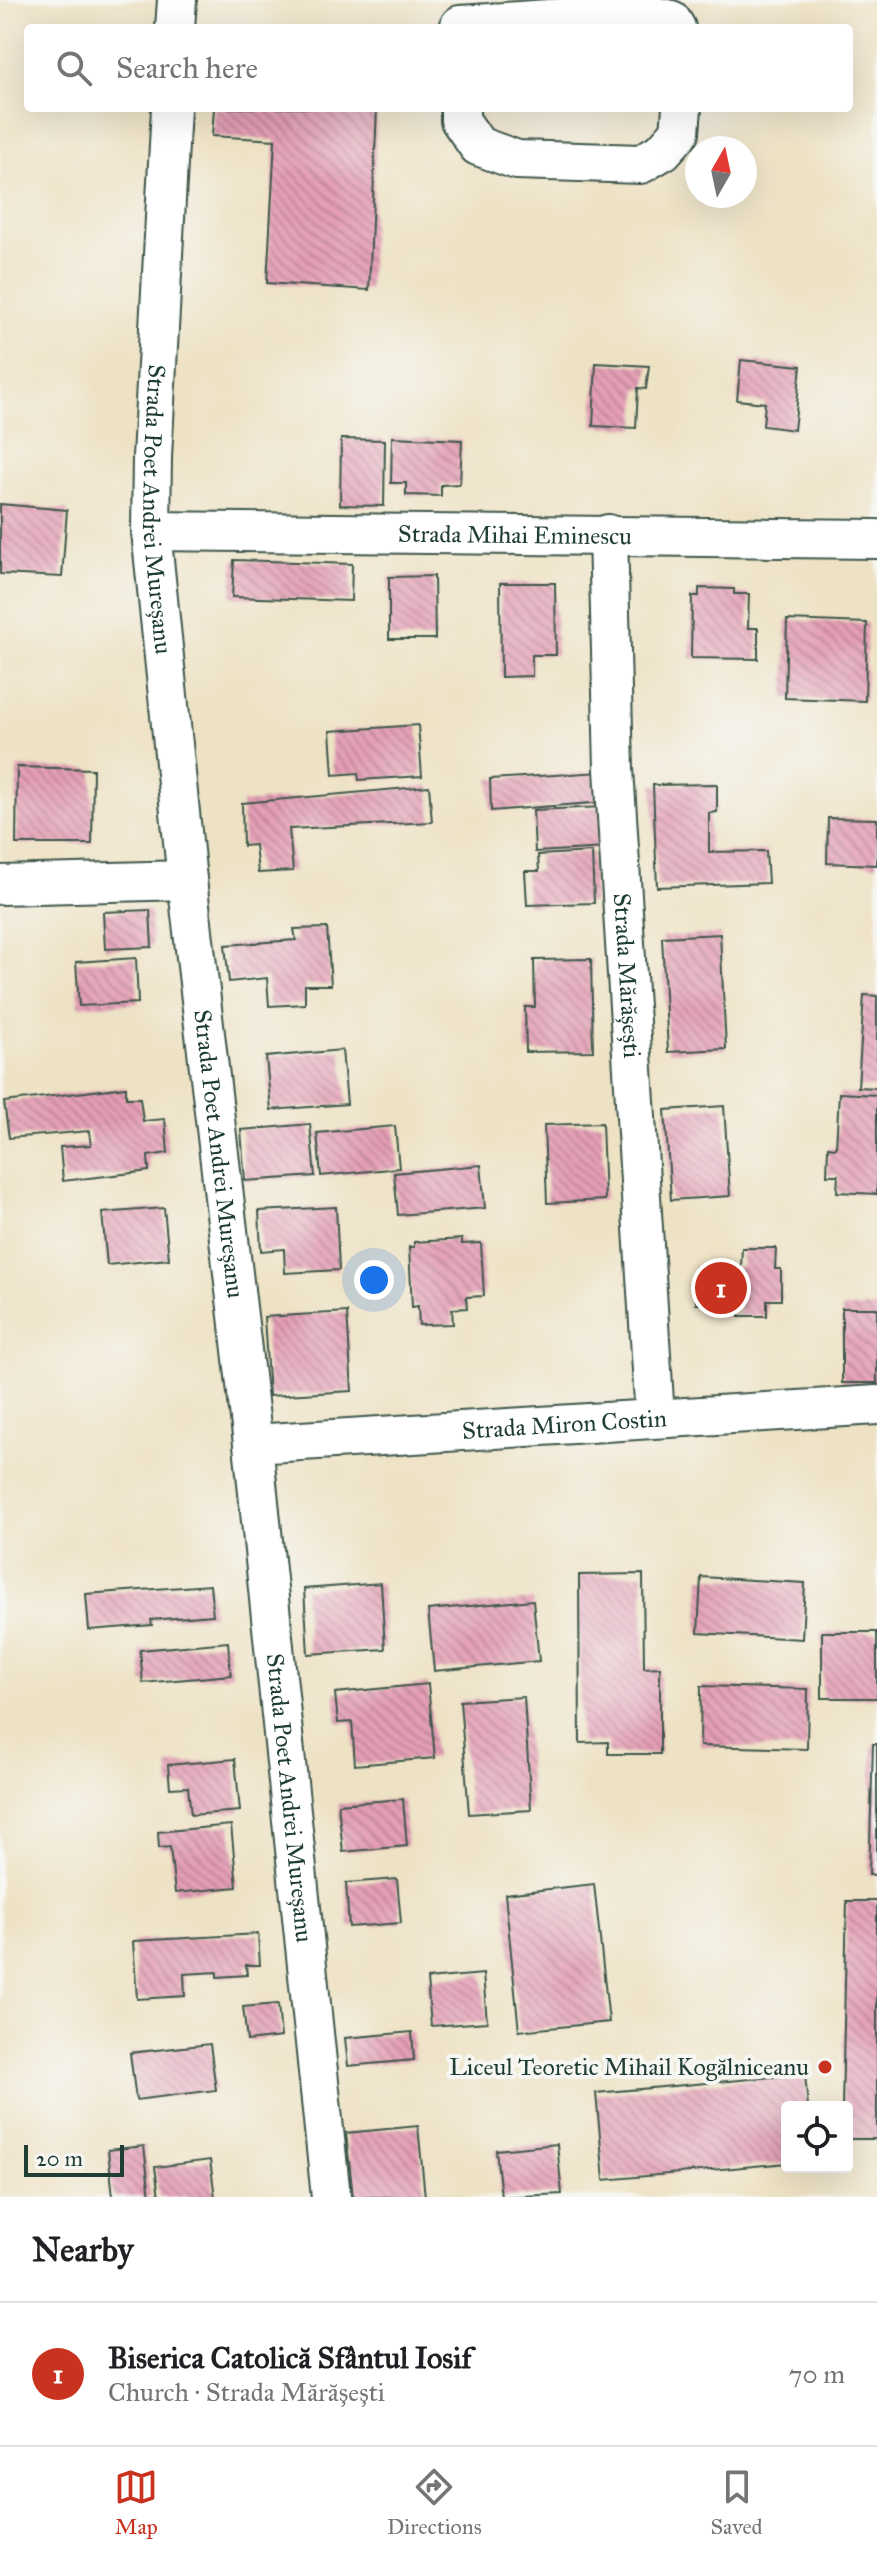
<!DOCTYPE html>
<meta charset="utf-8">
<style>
body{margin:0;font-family:"IM FELL Great Primer",serif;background:#f6f6f6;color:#202124}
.controls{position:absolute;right:24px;bottom:24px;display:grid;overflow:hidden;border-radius:8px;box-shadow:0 8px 32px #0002}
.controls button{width:72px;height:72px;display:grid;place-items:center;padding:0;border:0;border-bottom:2px solid #e0e0e0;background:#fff;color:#202124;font:40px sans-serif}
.compass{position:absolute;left:685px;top:136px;width:72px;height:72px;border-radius:50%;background:#fff;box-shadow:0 8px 32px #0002;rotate:9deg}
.scale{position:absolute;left:24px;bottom:20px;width:100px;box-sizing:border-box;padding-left:8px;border:4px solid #1f3d34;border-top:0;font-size:22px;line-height:28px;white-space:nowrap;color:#1f3d34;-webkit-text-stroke:6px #f6f6f2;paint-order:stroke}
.you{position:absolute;left:374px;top:1280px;width:28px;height:28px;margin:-20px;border:6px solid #fff;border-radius:50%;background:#1a73e8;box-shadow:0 0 0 12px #1a73e833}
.badge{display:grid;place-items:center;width:52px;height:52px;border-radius:50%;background:#c8321e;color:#fff;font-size:26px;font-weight:700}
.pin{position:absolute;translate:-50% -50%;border:4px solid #fff;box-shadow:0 2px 8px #0006}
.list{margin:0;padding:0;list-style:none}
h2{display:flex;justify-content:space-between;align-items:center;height:104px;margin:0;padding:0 32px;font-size:34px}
h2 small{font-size:26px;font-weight:400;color:#757577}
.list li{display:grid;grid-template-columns:52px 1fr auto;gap:24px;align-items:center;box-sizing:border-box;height:144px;padding:0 32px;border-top:2px solid #e0e0e0}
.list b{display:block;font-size:30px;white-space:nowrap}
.list p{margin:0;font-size:26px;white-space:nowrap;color:#757577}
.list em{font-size:26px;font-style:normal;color:#757577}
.icon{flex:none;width:44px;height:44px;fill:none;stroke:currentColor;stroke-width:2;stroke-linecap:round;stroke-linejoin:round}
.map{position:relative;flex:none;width:877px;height:2197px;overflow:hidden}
.search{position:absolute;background:#fff;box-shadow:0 8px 32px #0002;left:24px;right:24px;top:24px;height:88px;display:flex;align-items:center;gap:20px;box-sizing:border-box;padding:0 28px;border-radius:8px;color:#757577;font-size:30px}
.sheet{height:248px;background:#fff}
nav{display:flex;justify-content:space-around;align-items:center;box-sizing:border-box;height:112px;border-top:2px solid #e0e0e0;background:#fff;font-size:22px;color:#757577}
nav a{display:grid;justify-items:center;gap:4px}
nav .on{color:#c8321e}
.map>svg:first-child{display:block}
</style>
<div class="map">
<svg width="877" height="2197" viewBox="0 0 877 2197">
<defs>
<pattern id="building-back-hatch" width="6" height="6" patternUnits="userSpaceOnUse" patternTransform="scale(2)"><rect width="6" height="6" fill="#e49eb5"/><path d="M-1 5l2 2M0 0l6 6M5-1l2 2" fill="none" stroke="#b88294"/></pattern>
</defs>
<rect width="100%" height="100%" fill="#f6f6f2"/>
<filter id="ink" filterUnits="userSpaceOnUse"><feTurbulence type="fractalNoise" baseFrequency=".0125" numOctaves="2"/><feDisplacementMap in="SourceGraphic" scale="16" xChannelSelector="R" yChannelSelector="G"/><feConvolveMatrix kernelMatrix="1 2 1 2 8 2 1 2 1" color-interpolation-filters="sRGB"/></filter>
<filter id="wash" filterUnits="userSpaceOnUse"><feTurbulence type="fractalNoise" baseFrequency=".006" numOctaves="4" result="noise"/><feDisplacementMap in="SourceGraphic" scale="32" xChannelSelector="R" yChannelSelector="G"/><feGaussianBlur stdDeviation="1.8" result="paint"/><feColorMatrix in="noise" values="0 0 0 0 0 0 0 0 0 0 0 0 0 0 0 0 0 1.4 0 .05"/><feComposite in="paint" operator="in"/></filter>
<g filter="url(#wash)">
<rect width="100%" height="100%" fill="#eee2c5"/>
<g id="blocks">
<path fill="url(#building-back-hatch)" d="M214,108H377L369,290L267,283L275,140L212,136Z
M741,360L801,366L794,430L763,426L765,403L737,400Z
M596,363L649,366L646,389L638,388L636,428L593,426Z
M392,437L462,440L460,484L441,485V496L406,495V483H391Z
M341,439L385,440L384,506L340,505Z
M0,504L67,510L62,577L0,574Z
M234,560L352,564L351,601L232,597Z
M434,576L435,639H389V577Z
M500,583H555L556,655H532V676L501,677Z
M699,588L734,589V594H749L748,628H758V659L691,658L692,596H699Z
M787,620L867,623L865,701L785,698Z
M418,725L422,776L359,780L358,773L333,775L330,731Z
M17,767L93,769L92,844H16Z
M601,772L604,802L491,811L490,779Z
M717,784V812L709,813V852L766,851L768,883L657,887L653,785Z
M429,786L432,822L289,829L293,871L258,873L255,845L243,846L242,803Z
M605,807L607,848L535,852L533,810Z
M828,818L877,819V865L827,863Z
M592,852L594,903L527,905L525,871H539L538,855Z
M150,910L152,947L105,949L103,912Z
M327,928L331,985H305V1004L269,1006L267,978L229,982L225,945L296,940L294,929Z
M720,934L726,1049L668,1052L662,937Z
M136,958L138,1003L79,1006L76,962Z
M591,959L593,1051L526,1052L525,1007H535L534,960Z
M864,995L877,996V1088L858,1087Z
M342,1050L347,1104L271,1110L266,1057Z
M126,1087V1098H140L143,1121L165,1119L168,1153L148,1156L149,1171L63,1181L60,1147L91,1145L89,1131L9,1138L4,1102Z
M839,1093L877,1095V1194L837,1192L838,1175H827L828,1147L836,1148Z
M724,1106L730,1196L671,1200L665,1110Z
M602,1123L605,1200L547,1203L544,1125Z
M310,1124L315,1176L245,1181L241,1130Z
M395,1126L399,1168L321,1176L317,1133Z
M481,1165L485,1208L398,1215L394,1173Z
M336,1207L339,1270L285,1273L284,1249L261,1251L259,1211Z
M164,1208L169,1259L107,1265L102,1213Z
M462,1239V1244L481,1243L484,1296L466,1297L467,1308L452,1309L453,1324L419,1325L418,1306L412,1307L409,1247H414V1242Z
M742,1248H776L775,1269H781V1300H767V1316H739V1304H696V1267H741Z
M842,1308H877V1383H842Z
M347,1312L352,1391L269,1396L264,1317Z
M643,1574L644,1668L660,1667V1754H608V1742L580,1743L579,1575Z
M701,1577L805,1583L802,1639L698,1633Z
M381,1583L385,1649L308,1654L304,1589Z
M210,1585L213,1615L151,1620L152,1625L89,1630L86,1594Z
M533,1600L539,1661L434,1671L428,1610Z
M822,1632H877V1698H822Z
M228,1642L231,1675L143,1683L140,1650Z
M428,1684L435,1758L355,1765L352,1722L338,1723L335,1693Z
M701,1686L808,1689L807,1749L700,1746Z
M524,1697L531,1810L469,1814L460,1701Z
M873,1744H877V1875H869Z
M235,1759L240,1811L191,1815L188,1787L170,1788L168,1765Z
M403,1799L407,1846L343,1852L338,1804Z
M231,1825L237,1887L175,1893L170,1847L159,1848L158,1832Z
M397,1879L401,1923L349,1927L346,1883Z
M594,1884L609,2022L519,2031L505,1894Z
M847,1901H877V2139H847V2107H842Z
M258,1934L260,1965H246L247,1975L217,1977V1972L184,1974L185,1996L137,1999L133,1941Z
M483,1974L487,2022L431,2026L427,1979Z
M278,2004L281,2037L247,2041L243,2007Z
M412,2032L414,2060L348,2066L345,2038Z
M210,2044L216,2090L136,2100L130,2053Z
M805,2074L808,2107H787V2163L604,2180L596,2093Z
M418,2126L425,2197H353L346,2133Z
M557,2144L562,2194L501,2197L496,2150Z
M144,2146L150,2197H113L108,2150Z
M210,2160L215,2197H159L155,2167Z"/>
</g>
</g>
<g filter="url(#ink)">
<use href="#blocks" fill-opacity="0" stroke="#3e564a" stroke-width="2"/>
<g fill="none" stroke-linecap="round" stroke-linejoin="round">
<defs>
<g id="minor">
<path d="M460,25L640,13L671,20L676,28"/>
<path d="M175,28L177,0"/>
<path id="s1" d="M171,108L152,457L151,531L187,880L253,1444L331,2197"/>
<path d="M460,108V120L478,146L517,160L641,164L663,151L680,132L682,108"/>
<path id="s2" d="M151,531L877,539"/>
<path id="s3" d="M608,534L614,769L655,1418"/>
<path d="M0,885L187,880"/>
<path id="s4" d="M253,1444L877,1405"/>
</g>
</defs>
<use href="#minor" stroke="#3e564a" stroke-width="42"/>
<use href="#minor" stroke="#fff" stroke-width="38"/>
</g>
</g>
<circle fill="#c8321e" stroke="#f6f6f2" stroke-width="3" cx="825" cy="2067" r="8"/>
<g text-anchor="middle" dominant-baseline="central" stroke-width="8" stroke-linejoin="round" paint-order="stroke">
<g font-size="24" fill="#1f3d34" stroke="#f6f6f2">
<text stroke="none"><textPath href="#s1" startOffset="402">Strada Poet Andrei Mureșanu</textPath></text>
<text stroke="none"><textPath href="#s2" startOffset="364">Strada Mihai Eminescu</textPath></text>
<text stroke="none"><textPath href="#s3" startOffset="442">Strada Mărășești</textPath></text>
<text stroke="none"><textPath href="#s1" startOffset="1050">Strada Poet Andrei Mureșanu</textPath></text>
<text stroke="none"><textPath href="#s4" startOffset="312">Strada Miron Costin</textPath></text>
<text stroke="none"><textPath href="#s1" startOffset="1698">Strada Poet Andrei Mureșanu</textPath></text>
</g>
<g font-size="24" fill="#1f3d34" stroke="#f6f6f2" text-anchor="end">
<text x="809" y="2067">Liceul Teoretic Mihail Kogălniceanu</text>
</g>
</g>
</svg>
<div class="controls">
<button><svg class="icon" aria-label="locate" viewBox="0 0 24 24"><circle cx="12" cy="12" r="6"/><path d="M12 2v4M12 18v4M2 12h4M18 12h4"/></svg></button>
</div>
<svg class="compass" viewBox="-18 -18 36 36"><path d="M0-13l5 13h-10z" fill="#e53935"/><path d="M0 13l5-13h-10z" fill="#757577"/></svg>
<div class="scale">20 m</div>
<div class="you"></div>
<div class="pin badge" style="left:721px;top:1288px">1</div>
<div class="search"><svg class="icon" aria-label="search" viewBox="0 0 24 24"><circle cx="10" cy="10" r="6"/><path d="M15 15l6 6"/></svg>Search here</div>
</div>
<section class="sheet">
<h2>Nearby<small></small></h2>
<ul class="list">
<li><span class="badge">1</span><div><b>Biserica Catolică Sfântul Iosif</b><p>Church · Strada Mărășești</p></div><em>70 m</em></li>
</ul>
</section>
<nav>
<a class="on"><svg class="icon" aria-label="map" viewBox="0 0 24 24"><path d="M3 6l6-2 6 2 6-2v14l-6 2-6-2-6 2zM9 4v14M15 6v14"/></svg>Map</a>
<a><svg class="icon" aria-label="directions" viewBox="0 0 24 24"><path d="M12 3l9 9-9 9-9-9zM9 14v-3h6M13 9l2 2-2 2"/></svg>Directions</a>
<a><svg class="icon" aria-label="saved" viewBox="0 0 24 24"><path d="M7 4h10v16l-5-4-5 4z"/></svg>Saved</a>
</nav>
